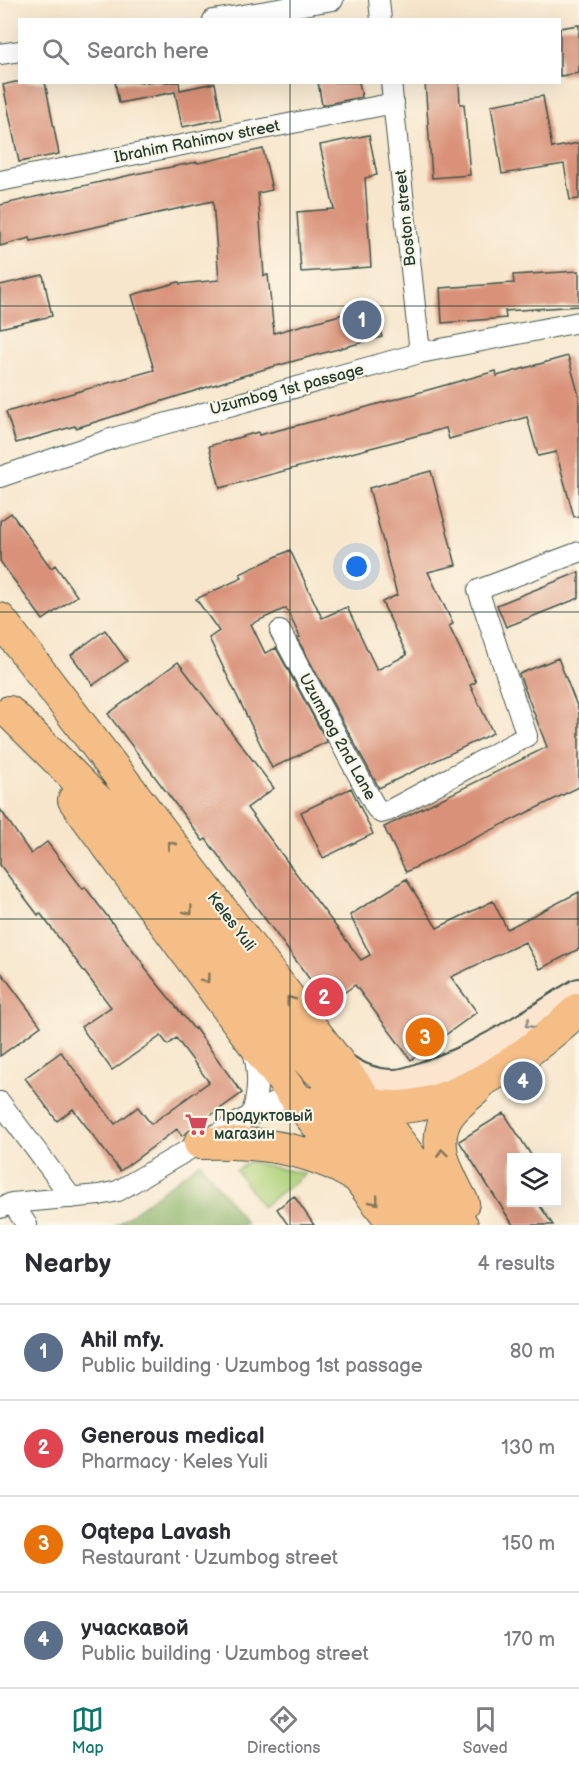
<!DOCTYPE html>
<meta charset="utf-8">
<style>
body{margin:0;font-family:"Balsamiq Sans",sans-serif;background:#f7f7f7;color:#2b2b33}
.controls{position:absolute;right:18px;bottom:18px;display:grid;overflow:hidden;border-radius:0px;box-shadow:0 6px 24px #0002}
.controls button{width:54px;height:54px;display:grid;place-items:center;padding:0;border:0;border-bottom:2px solid #e1e1e2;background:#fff;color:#2b2b33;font:30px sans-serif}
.you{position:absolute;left:357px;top:567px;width:21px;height:21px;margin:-15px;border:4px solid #fff;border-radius:50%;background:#1a73e8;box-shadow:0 0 0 9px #1a73e833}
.badge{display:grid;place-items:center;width:39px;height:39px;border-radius:50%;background:#0f766e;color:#fff;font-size:20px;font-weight:700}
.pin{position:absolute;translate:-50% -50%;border:3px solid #fff;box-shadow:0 2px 6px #0006}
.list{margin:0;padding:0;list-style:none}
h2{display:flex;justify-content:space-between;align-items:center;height:78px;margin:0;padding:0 24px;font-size:26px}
h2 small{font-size:20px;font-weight:400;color:#7c7c81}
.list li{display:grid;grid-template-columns:39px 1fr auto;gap:18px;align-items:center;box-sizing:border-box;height:96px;padding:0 24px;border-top:2px solid #e1e1e2}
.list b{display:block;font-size:22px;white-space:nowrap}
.list p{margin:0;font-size:20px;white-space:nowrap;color:#7c7c81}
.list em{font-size:20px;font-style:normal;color:#7c7c81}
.icon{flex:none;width:33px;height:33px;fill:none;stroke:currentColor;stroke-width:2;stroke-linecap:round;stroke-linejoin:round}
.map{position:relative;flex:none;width:579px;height:1225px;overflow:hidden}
.search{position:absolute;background:#fff;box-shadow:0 6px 24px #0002;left:18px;right:18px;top:18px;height:66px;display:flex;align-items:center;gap:15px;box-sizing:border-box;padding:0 21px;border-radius:0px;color:#7c7c81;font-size:22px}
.sheet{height:462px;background:#fff}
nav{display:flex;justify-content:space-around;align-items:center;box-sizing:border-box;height:84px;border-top:2px solid #e1e1e2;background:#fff;font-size:16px;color:#7c7c81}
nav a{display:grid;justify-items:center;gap:3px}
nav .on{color:#0f766e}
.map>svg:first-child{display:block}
</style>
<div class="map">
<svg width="579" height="1225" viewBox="0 0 579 1225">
<rect width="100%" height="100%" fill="#fcf5e5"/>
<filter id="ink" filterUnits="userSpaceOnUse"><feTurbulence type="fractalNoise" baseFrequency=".0167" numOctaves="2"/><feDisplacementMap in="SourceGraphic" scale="12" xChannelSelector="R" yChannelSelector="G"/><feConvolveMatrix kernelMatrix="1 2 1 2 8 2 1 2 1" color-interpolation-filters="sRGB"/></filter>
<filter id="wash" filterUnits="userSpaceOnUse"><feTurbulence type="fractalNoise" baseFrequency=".008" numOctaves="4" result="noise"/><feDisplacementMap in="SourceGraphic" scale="24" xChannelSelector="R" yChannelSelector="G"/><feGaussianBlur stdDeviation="1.35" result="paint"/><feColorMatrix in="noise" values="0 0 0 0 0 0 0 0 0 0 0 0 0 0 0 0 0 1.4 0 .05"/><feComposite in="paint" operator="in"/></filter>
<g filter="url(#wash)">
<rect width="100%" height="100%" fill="#f7e6cc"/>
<path fill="#afd27a" stroke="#678857" stroke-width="1.5" d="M249,1162L305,1174L262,1207L236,1170Z"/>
<path fill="#8bb46a" stroke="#55784f" stroke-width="1.5" d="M200,1162L246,1223L244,1225H117Z"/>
<g id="blocks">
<path fill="#d99279" d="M579,25V73L560,76V28Z
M15,82H45L59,154L19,162L3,85Z
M115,82H179L180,90L215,83L222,119L182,127L175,92L119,103Z
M318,82H359L362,97L322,105Z
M425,82H459L460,104H464L470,175L432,178Z
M543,96L552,148L579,143V199L570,200L564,164L502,174L491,105Z
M369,135L377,175L365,178L371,267L301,272L297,212L334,209L320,145Z
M263,149L272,190L258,193L264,276L268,275L274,333L373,306L382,337L265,369L76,428L75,426L16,443L6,412L154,370L132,295L179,282L180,284L219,280L213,201L31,241L30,238L0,246V205L135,174L197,162L198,163Z
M579,271V306L505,311L506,318L442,323L440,288L514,283L513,275Z
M43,275L52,316L0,328V285Z
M568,356L579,396V516L574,517L556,452L538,456L527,417L449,439L446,428L220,488L209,446L258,432L259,435L338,415L496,371L497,376Z
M431,471L456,565L428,572L453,624L449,626L476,682L470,685L493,733L379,788L297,638L300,637L286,608L251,624L265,653L276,648L327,742L272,768L209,638L219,631L196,599L242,578L240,574L290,550L322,618L347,607L377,670L407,655L382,602L397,595L369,488Z
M11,513L51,568L55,565L77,596L43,620L0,561V521Z
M579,572V598L506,627L497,605Z
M105,630L127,661L93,685L71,655Z
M558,658L579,711V787L406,872L384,827L547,747L519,674Z
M178,662L274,788L247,808L361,960L370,955L350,915L406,879L437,928L493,901L507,929L579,892V949L540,969L525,942L451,977L477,1012L411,1060L355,985L328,1004L206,839L203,841L108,714Z
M351,788L373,834L323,858L301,812Z
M0,809L31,854L47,842L83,889L85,887L145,966L144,967L194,1029L195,1028L242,1093L182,1136L177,1129L120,1171L73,1109L57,1121L25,1078L61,1052L115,1124L138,1107L151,1124L209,1082L176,1038L168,1045L161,1036L112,1070L81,1027L111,1007L40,913L38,915L0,865Z
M0,971L41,1026L0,1056Z
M504,1113L533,1158H512V1203H538L553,1225H513L459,1141Z
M294,1196L314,1225H288L277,1209Z"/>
</g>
</g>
<g filter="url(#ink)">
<use href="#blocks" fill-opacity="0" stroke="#3f564b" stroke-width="1.5"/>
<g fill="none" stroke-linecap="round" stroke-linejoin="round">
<defs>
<path id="street" d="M379,0L381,20
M213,20L333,0
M0,54L20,51
M391,82L420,353
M0,181L394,103
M0,477L117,437L420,353L579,322
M280,631L376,808L381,813L388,811L527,736L478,590L579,552
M0,1102L72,1198
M252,1113C259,1091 259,1070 252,1048
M12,1203L27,1225
M0,1208L12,1203L99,1195L118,1191L200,1143L292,1093"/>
<path id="secondary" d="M339,1064C355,1077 373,1084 394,1084C405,1084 415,1080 425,1076C481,1058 530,1024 579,993"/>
<path id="primary" d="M0,619L462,1225
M9,712C35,738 61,763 86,789C99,802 113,814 125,828C165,875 201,926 239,975C270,1015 321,1091 371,1104C442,1122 530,1054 579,1009
M74,800L248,1036L395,1225
M308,1103L351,1130L375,1154L432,1225
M200,1143C251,1141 305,1146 350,1173
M463,1203C449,1176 428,1141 450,1113C457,1104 466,1097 475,1090"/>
</defs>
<use href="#street" stroke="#3f564b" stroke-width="22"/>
<use href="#secondary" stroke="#3f564b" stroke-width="32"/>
<use href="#primary" stroke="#3f564b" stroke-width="34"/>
<use href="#street" stroke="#fff" stroke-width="20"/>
<use href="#secondary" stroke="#fbe5cf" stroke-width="28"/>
<use href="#primary" stroke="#f6be87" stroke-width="32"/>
</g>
<defs><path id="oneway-chevron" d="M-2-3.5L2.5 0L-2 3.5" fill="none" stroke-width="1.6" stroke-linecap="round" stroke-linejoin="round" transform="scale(1.5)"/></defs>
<g stroke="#807759">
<use href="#oneway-chevron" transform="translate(171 845) rotate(-127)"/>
<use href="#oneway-chevron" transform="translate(189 911) rotate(52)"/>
<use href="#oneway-chevron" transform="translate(206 979) rotate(54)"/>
<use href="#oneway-chevron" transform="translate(290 1000) rotate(-127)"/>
<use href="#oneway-chevron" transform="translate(442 1153) rotate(-98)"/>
<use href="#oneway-chevron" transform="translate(375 1201) rotate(51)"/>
</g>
<use stroke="#8d9182" href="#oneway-chevron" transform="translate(529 1024) rotate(148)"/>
</g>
<path fill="none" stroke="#1f3d34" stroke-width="1.5" stroke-opacity="0.55" d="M290,0V20M290,82V1225M0,306H579M0,612H579M0,919H579"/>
<defs>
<symbol id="supermarket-bare" viewBox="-9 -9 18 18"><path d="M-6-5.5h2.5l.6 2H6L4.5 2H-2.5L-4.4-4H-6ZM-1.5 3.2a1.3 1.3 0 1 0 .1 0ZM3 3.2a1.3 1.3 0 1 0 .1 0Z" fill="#d1495b" stroke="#fcf5e5" stroke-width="2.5" paint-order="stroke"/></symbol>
</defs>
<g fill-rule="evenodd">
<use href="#supermarket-bare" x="180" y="1108" width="33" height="33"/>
</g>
<g text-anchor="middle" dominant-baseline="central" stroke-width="4.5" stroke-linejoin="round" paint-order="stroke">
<g font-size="16" fill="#1f3d34" stroke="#fcf5e5">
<text transform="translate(197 142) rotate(-11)">Ibrahim Rahimov street</text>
<text transform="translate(406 218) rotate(-96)">Boston street</text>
<text transform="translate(287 390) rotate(-15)">Uzumbog 1st passage</text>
<text transform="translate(337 737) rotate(61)">Uzumbog 2nd Lane</text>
<text transform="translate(231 922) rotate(53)">Keles Yuli</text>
</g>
<g font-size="16" fill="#1f3d34" stroke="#fcf5e5" text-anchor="start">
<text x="214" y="1116">Продуктовый<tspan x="214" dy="18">магазин</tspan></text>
</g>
</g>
</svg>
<div class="controls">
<button><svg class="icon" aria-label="layers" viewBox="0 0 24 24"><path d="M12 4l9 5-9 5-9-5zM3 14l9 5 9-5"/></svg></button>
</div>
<div class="you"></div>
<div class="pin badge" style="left:362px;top:320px;background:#5c6f8a">1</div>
<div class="pin badge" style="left:324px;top:997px;background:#e0444e">2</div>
<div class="pin badge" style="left:425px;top:1037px;background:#e8710a">3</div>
<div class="pin badge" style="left:523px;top:1081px;background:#5c6f8a">4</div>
<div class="search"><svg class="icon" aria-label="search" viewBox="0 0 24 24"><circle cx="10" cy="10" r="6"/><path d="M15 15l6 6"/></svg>Search here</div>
</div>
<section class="sheet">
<h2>Nearby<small>4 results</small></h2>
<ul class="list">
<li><span class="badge" style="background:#5c6f8a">1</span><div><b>Ahil mfy.</b><p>Public building · Uzumbog 1st passage</p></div><em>80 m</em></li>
<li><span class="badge" style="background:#e0444e">2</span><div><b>Generous medical</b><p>Pharmacy · Keles Yuli</p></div><em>130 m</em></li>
<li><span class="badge" style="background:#e8710a">3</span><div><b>Oqtepa Lavash</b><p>Restaurant · Uzumbog street</p></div><em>150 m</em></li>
<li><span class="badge" style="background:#5c6f8a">4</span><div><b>учаскавой</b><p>Public building · Uzumbog street</p></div><em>170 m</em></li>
</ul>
</section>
<nav>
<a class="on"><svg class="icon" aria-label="map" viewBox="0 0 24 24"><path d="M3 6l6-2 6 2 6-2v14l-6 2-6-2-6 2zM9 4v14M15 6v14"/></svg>Map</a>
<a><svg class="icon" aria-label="directions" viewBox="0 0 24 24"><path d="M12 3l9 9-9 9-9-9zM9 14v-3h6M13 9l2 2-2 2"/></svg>Directions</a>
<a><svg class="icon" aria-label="saved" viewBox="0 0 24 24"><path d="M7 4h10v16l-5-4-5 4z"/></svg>Saved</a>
</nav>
